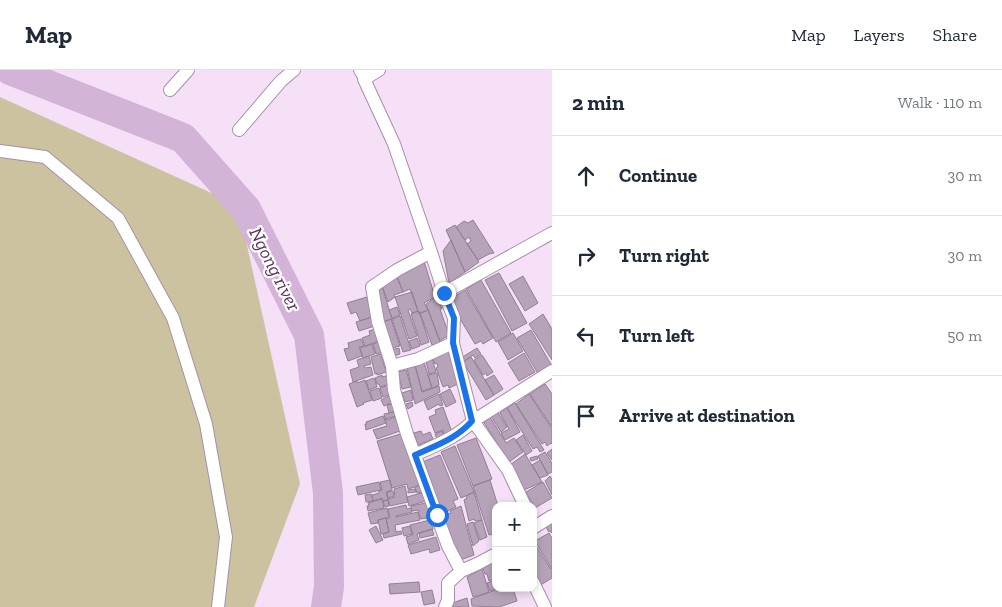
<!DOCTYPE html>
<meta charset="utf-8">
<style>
body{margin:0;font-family:"Zilla Slab",serif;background:#f6f6f7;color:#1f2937}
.controls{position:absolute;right:15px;bottom:15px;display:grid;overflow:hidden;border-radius:10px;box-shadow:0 2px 8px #0003}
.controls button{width:45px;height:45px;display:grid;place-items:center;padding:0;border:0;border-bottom:1px solid #e0e1e3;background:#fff;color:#1f2937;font:25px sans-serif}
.stop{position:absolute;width:15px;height:15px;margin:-11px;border:4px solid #1a73e8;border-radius:50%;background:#fff}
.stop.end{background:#1a73e8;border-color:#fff;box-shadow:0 1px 5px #0008}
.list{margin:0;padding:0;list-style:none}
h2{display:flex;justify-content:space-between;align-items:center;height:65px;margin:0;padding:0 20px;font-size:21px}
h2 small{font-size:16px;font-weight:400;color:#747a83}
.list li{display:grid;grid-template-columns:32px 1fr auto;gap:15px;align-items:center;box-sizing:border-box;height:80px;padding:0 20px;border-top:1px solid #e0e1e3}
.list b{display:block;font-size:19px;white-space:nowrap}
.list em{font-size:16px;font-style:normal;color:#747a83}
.icon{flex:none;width:28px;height:28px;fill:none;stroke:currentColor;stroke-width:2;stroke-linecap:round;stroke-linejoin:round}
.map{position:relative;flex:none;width:552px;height:537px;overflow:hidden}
header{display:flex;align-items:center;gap:30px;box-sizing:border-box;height:70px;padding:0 25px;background:#fff;border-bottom:1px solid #e0e1e3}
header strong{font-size:24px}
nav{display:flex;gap:28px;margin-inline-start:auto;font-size:18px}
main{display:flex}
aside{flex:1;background:#fff}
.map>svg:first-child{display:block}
</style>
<header>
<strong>Map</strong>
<nav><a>Map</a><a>Layers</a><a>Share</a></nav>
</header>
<main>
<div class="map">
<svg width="552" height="537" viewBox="0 0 552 537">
<rect width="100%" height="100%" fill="#f5e0f7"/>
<path fill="#ccc29f" d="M0,27L238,135L300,414L254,537H0Z"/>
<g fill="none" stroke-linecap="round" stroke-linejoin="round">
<path stroke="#d3b3d7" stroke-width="30" d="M10,0L183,68L246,139L309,265L328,423L329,517L326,537"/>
</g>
<path fill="#b6a3b9" stroke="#917f94" d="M473,150L494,183L489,184L478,190L467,174L471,171L469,167L465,170L456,157L464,151L468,153Z
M455,155L479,192L465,202L446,160Z
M451,170L465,202L449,213L443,181Z
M424,191L435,227L424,233L428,240L419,244L410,219L403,222L396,204L404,198L407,202Z
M499,203L527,253L512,261L485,210Z
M396,204L403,222L394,225L395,227L388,232L381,213Z
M523,206L538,233L525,241L509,214Z
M481,210L511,263L496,272L466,219Z
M381,213L392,249L383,252L373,218Z
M465,220L493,268L483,274L481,271L475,274L449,230Z
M412,222L418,241L412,243L410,239L408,240L417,266L409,269L395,227Z
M437,226L442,239H440L449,265L440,271L426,234Z
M367,227L372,247L360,251L356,242L351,244L347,233Z
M397,237L400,245L392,248L389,240Z
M428,240L440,272L432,275L420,243Z
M419,241L429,272L421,275L411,244Z
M543,244L552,259V290L529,254Z
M400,246L411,280L403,282L392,249Z
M372,247L375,256L359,261L356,252Z
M391,249L400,276L395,277L396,279L399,278L400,284L394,286L383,252Z
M375,259L379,271L365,276L362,268L370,265L369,261Z
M531,260L552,296L540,307L517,268Z
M513,263L523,281L508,290L498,272Z
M417,268L420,276L412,279L409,271Z
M361,269L364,276L359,277L362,286L348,291L344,279L349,278L348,273Z
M379,272L383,282L376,284L373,274Z
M372,274L375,284L363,288L360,278Z
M477,278L481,284L475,288L473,285L464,291L461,288Z
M447,279L460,313L449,318L448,315L443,317L436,298L438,297L437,293L435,294L432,286Z
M524,283L535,302L519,311L508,293Z
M381,284L386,302L377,305V303L375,304L371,287Z
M431,285L436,302L429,304L425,287Z
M482,285L493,302L487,306L486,303L483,305L474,290Z
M369,286L371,294L364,296L365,298L371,297L373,305L353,312L350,300L359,297L357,290Z
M471,287L494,325L486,330L463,292Z
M423,289L432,318L422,321L414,292Z
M415,295L422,322L439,316L440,322L415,334L407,298Z
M406,300L411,317L402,319L398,302Z
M437,303L439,315L432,318L428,305Z
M382,305V307L386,306L389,314L380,317L379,314H377L375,308Z
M494,305L503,319L494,325L485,310Z
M374,308L377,317L369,320L366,311Z
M365,310L372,330L363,333L364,334L357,337L349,314L357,311V313Z
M545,314L552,324V357L530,324Z
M389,315L392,324L383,327L380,318Z
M379,318L382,328L373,331L370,321Z
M450,319L456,332L446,337L440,324Z
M411,320L413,330L405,332L402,323Z
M439,324L443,335L440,336L439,334L428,340L424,331Z
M529,324L552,359V374L551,373L547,376L545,372L542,374L516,334Z
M391,325L393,332L384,336L381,330Z
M412,332L413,336L408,339L406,334Z
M515,333L544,380L540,382L537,377L533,379L507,338Z
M393,334L395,341L389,343L387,335Z
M443,337L452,362L444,365L443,360L435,363L429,347L436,344L435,340Z
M507,338L520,362L505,370L501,363L509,359L500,343Z
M497,341L507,357L501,362L491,346Z
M395,342L396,346L385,349L384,344Z
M383,346L386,353L366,360L365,354H367L366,352Z
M395,347L400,361L377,369L373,360L387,356L385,349H387V350Z
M490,347L506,373L514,368L523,382L509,392L483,351Z
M421,361L423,365L430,362L433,369L418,375L414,363Z
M442,361L444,366L437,369L435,364Z
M404,363L415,404L418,403L421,415L408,419L407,414L392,418L377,371Z
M523,365L532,381L526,385L516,370Z
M476,368L492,409L473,416L457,375Z
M455,376L474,422L461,428L441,382Z
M552,379V390L547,383Z
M545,382L552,393V402L548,404L538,386Z
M525,384L542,412L524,420L510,395Z
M440,385L458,429L453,431L456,437L441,444L420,393Z
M537,386L538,389L531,391L530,388Z
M540,390L548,405L540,408L532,395Z
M550,406L552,409V425L545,411Z
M390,410L392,420L386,422L388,430L383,431L382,428L373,431L372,425L379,423V421L382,420L380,412Z
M490,410L498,436H496V463L489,465L473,416Z
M379,412L381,420L358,425L356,417Z
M543,412L552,428L535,438L526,422Z
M421,415L423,422L417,423L415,417Z
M405,416L408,432L390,436L388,429L395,427L394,419Z
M415,419L416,422L408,423V420Z
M393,421L394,426L388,428L387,422Z
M425,422L426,431L409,436L407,427Z
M474,422L482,450L475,451L474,449L469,451L464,430L467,428L466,426Z
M371,424L373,431L366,432L365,425Z
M382,429L384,438L368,441L367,436H369L368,433Z
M388,430L389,436L385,437L383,431Z
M426,433L431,449H428L427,448L421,449L418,442H419V440L412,441L411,436Z
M406,435L407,439L411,438L412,442L396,446V447L418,442L420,450L395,455L396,462L401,461L402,464L384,468L383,464L389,462L386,449L390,448L388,439Z
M461,436L474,485L455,492L439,447L451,443L450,441Z
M387,438L389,447L378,450V453L371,454L368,443Z
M386,448L389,462L381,464L378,450Z
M430,450L433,459L417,464L419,470L408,474L406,467L413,465L410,455Z
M482,450L487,467L480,470L474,453Z
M552,450V463L551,462L548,461L545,454Z
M473,452L479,471L473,476L467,454Z
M376,456L383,470L376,473L369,460Z
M410,456L412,464L404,466L402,458Z
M432,459L434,465L420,468L419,463Z
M549,463L552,468V499L535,471Z
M436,467L440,480L430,483L429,479L411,484L408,475Z
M533,471L552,501V508L539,516L533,507Z
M496,491V508L489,511L487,504H485L483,498Z
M482,499L489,522L473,527L467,507Z
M496,510V518H498L490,521L487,513Z
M419,512L420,522L390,524L389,514Z
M501,518H513L517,531L499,537L472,536L471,529Z
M432,520L435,533L424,535L421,522Z
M467,528L469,537H449V534Z"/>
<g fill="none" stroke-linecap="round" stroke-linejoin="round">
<defs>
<path id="minor" d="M360,0L365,8L364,9L394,74L431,182L444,223L454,248L453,273L473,351L508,400L525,436
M364,9L379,0
M170,20L188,0
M239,60L281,11L294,0
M0,81L45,87L118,148L173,248L206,354L226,467L218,537
M431,182L397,200L372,217L378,252L392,296L394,320L407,364L448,476L461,501
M444,223L552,163
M392,296L418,289L453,273
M415,385C436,375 456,368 473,351L552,301
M533,458L552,446
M533,512L545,537
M445,537L448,530V513L461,501L477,494L496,484"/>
</defs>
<use href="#minor" stroke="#a491a7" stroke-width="14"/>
<use href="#minor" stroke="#fff" stroke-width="12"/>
</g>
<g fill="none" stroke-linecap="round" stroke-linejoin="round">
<path stroke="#1a73e8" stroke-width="6" d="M437,445L415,385C437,375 456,369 472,351L453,273L454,248L444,223"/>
</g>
<g text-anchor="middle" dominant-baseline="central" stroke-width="4.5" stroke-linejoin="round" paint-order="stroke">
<g font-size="19" font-style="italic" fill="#5a3260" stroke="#fff">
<text transform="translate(275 199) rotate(63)">Ngong river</text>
</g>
</g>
</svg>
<div class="controls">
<button>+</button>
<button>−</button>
</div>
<div class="stop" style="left:437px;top:445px"></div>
<div class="stop end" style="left:444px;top:223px"></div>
</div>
<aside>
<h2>2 min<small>Walk · 110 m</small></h2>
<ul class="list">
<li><svg class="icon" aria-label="ahead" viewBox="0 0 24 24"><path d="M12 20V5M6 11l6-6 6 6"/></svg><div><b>Continue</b></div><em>30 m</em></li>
<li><svg class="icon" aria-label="right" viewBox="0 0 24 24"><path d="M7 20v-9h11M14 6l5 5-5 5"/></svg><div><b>Turn right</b></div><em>30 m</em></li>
<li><svg class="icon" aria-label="left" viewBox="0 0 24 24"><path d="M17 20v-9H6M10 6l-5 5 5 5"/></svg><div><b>Turn left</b></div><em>50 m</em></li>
<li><svg class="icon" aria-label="arrive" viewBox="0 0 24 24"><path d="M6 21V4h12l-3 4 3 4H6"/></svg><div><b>Arrive at destination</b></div></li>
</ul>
</aside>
</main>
